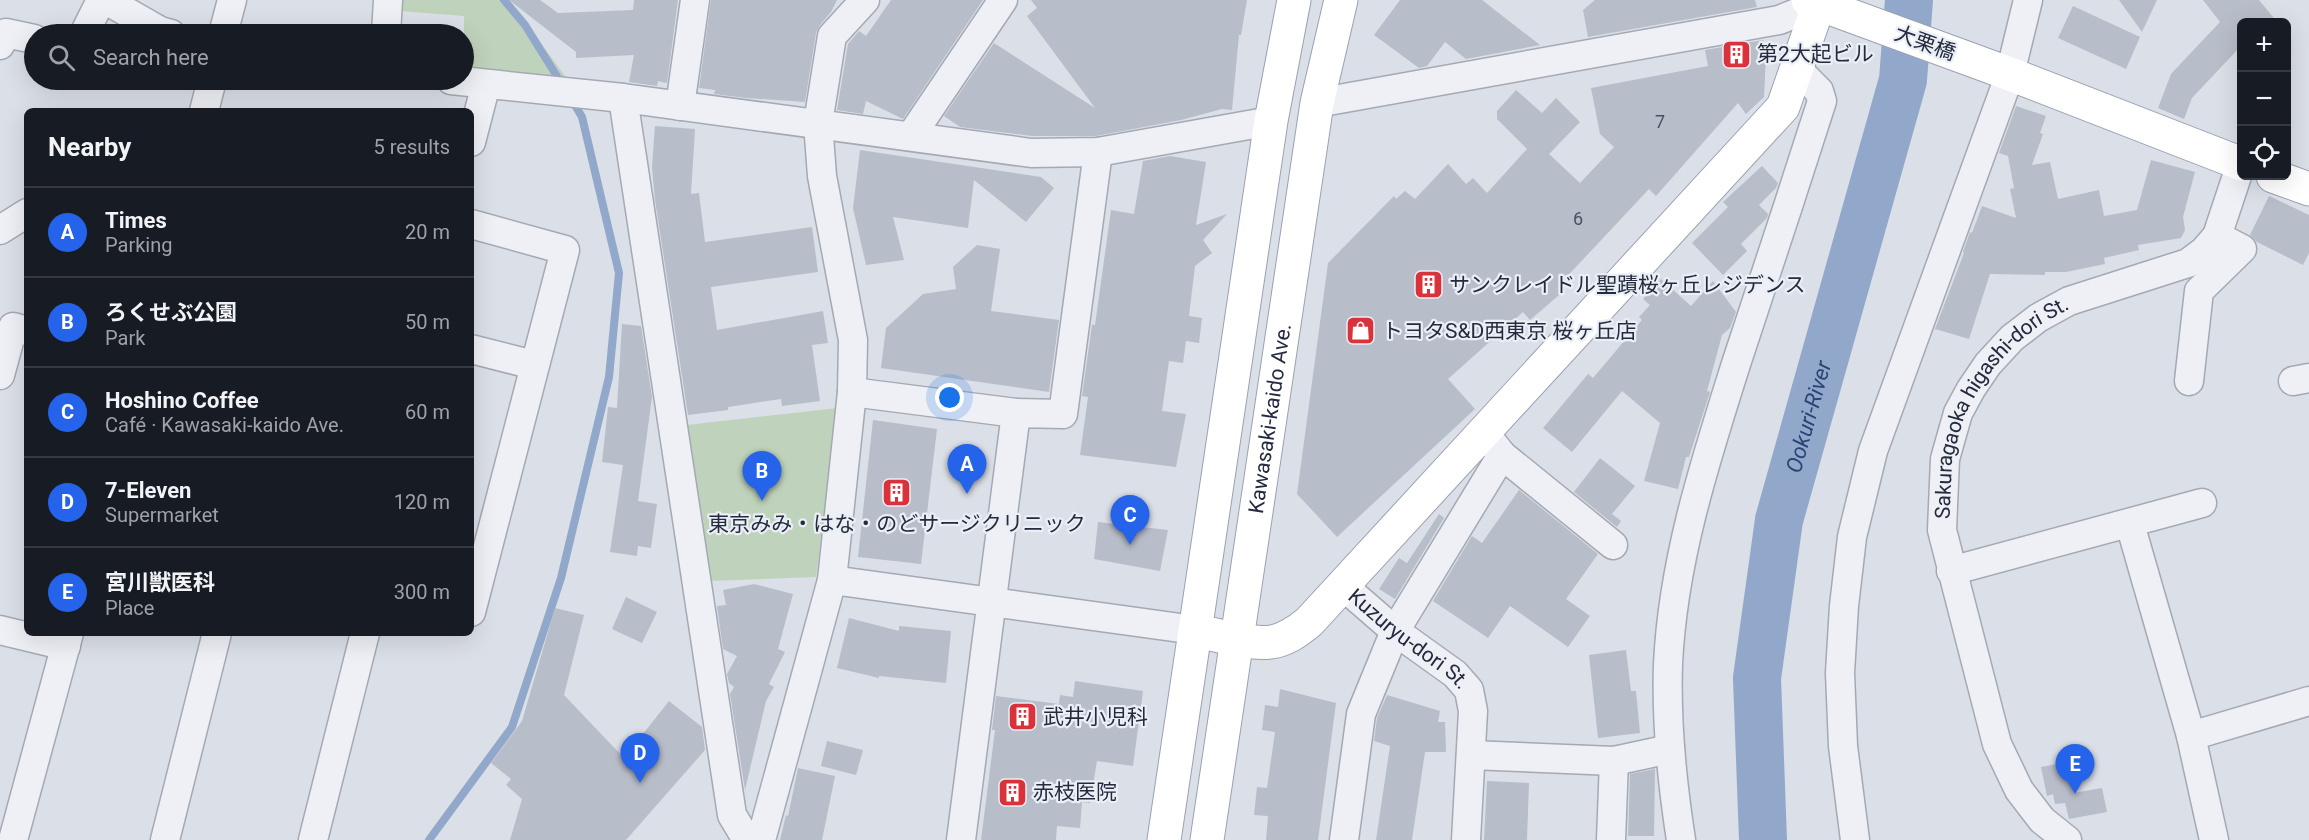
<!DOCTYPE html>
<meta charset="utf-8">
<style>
body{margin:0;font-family:Roboto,"Noto Sans JP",sans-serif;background:#242831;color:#f1f3f6}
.controls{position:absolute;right:18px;top:18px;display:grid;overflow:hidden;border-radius:9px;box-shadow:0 6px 24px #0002}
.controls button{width:54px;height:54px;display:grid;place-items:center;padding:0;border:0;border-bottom:2px solid #363941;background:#171b24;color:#f1f3f6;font:30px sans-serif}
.you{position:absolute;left:950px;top:398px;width:21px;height:21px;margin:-15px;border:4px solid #fff;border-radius:50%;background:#1a73e8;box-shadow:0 0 0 9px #1a73e833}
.badge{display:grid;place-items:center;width:39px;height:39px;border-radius:50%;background:#2563eb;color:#fff;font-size:20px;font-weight:700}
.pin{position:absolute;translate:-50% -50px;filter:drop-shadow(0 2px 3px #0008)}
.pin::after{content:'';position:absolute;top:32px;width:21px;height:18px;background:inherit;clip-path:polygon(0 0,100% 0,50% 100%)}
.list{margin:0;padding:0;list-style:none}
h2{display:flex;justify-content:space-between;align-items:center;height:78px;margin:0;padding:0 24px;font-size:26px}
h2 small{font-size:20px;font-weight:400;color:#9ea1a6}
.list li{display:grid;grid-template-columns:39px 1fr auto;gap:18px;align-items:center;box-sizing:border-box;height:90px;padding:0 24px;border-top:2px solid #363941}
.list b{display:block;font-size:22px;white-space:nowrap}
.list p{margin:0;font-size:20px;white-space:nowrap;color:#9ea1a6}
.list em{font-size:20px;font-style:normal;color:#9ea1a6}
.icon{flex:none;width:33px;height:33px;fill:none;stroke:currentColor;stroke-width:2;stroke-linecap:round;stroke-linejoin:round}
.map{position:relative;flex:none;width:2309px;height:840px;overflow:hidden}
.search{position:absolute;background:#171b24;box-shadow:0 6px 24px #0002;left:24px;top:24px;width:450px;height:66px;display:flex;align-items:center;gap:15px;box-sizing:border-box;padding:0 21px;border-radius:33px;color:#9ea1a6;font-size:22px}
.panel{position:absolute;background:#171b24;box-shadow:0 6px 24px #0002;left:24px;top:108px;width:450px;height:528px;border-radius:9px}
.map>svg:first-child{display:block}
</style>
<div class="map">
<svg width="2309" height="840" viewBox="0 0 2309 840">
<rect width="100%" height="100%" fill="#dbdfe7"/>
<path fill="#bfd2bb" d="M401,0H509L573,87L464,70V16L400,11Z
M838,408L816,577L710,581L687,425Z"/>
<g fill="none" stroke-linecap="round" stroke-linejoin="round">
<path stroke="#92a8cb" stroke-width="8" d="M504,0L525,25L563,86
M429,840L512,727L561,578L609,377L619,273L582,117L572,100"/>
<path stroke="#92a8cb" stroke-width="48" id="s1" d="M1763,840L1757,678L1779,520L1903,80L1909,0"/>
</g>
<path fill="#b8bdca" d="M509,0H540L558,13L633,10L634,0H678L667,83L658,81L657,86L629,82L634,55L576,58V52Z
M711,0H837L831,12L820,25L816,33L805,102L746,98L714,94L715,90L699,88Z
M891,0H983L903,119L866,101L863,114L837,110L848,44L859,31L866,36Z
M1031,0H1247L1241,35H1239L1232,110L1222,109L1181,120L1096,136H1032L960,127L944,116L994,43L1095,108L1027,16L1037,8Z
M1400,0H1482L1540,45L1466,59L1445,42L1427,66L1419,68L1374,35Z
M1595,0H1755L1757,7L1588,37L1583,10Z
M2119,0H2157L2142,32Z
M2203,0H2259L2277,22H2241V48L2240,47L2192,98L2184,119L2158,108L2171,74L2220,22Z
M2073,6L2140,37L2126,69L2058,38Z
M1763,40L1766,56L1764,97L1746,114L1738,103L1656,196L1649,189L1560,284L1565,290L1530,320L1523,312L1448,379L1475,409L1337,537L1297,494L1328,263L1394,196L1396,199L1405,191L1415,199L1448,164L1466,184L1473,178L1487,193L1527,149L1497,119V111L1516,90L1542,113L1556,98L1580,122L1549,154L1580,183L1614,147L1600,134L1591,88L1708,66L1705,50Z
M2016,106L2046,116L2040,133L2043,134L2032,165L2050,162L2058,199L2099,190L2104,216L2137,210L2151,160L2195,172L2183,217L2185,230L2181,238L2138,245L2139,250L2104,258L2105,264L2066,272H2045V275L1990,274L1969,339L1935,329L1964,253L1963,252L1970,232L1972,233L1982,206L2016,218L2010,189L2014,188L2008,156L1999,153Z
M655,126L695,129L691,194L699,193L705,242L812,227L818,272L711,287L717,330L823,311L828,343L812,345L820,401L782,406L781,399L728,407V410L688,415L655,200L652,167Z
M860,150L1041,177L1054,188L1026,222L974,180L968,228L893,217L904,260L866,265L853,208Z
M1170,156L1206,162L1196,225L1227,214L1203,240L1212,253L1195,266L1189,316L1202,318L1199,343L1186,341L1183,363L1169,361L1162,411L1186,414L1176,467L1080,455L1088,397L1082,396L1092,325H1095L1111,210L1134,214L1143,161Z
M1762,166L1778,183L1776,188L1759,205L1768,214L1767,218L1741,244L1747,251L1723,275L1692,243L1728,207L1723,202Z
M2269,196L2309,215V253L2303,265L2257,242L2250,235Z
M977,245L1000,249L991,311L1059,320L1049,392L881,368L886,328L923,294L956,289L953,267Z
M1661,279L1691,306L1713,281L1736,312L1730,328L1722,335L1707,391L1710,392L1689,457H1686L1678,489L1644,481L1660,423L1622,391L1572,452L1543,428L1588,374L1593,378L1642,320L1639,317L1650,305L1643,299Z
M622,324L641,326L652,397L638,501L657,504L651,548L638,546L637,556L610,552L623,465L602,462L608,407L617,408Z
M873,420L937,429L921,564L858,557Z
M1600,458L1635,486L1612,514L1621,521L1617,527L1574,492Z
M1519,490L1598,554L1566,599L1590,616L1568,647L1510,606L1488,638L1433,601L1472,536L1482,543Z
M1439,514L1444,518L1395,599L1379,589L1399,558L1407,563Z
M1098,522L1168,530L1160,571L1094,559Z
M754,584L793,594L778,649L785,652L769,684L774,687L766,701L745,790L730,694L734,687L729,683L727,674L737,656L723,649L717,606L726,605L723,590Z
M626,597L657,612L642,643L612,629Z
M555,608L584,615L564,695L624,758L669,701L702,727L705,750L626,840H510L522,799L506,785L511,779L491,763L522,721Z
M849,618L899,631V626L951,631L946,683L879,676V678L837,668Z
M1626,650L1631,691H1636L1640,733L1598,738L1589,655Z
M1075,681L1143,691L1133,766L1097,761L1090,803L1082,802L1080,828L1057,826L1056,840H981L995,730H992L996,696L1059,704L1060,695L1073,697Z
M1280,689L1336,703L1318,840H1266L1268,816L1254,815L1257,787L1267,788L1275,732L1262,730L1265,705L1278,707Z
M1387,695L1440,711L1438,722H1445L1446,752H1425L1412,840H1376L1390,746L1374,741L1377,718Z
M827,741L863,750L856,775L821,766Z
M2068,762L2074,793L2102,788L2107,812L2069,819L2065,803L2055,804L2053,794L2047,796L2041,767Z
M798,768L835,776L822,840H780L786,815L788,816Z
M1655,769L1654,836H1628L1630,774Z
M1487,781L1529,783L1527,840H1484Z"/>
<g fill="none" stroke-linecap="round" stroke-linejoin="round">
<defs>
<g id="minor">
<path d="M106,0L160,31L171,34"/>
<path d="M84,34L101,0"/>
<path d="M223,34L232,0"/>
<path d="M386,34L388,0"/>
<path d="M0,45L6,33L34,39"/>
<path d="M451,80L623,98L1031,153L1098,152L1271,121"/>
<path d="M623,98L732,815L747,840"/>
<path d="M1317,103L1779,20L1819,4"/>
<path d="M680,106L695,0"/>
<path d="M204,111L212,80"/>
<path d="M911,136L1003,0"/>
<path d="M471,142L486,84"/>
<path d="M471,224L565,250L471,612"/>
<path d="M0,230L27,213"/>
<path d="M471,349L534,365"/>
<path d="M0,375L13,327L27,331"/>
<path d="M2189,381L2199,291L2242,249L2217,236"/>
<path d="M2293,381L2309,378"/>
<path d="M852,392L1016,413"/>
<path d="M1491,441L1502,455L1613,545"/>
<path d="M2130,524L2191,736L2214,840"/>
<path d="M1951,571L2202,503"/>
<path d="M832,580L1195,630"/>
<path id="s2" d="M1342,585L1395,631L1455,674L1469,690L1473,711L1466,840"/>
<path d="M0,630L66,646"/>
<path d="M2191,736L2309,701"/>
<path d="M1471,755L1614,761L1670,749"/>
<path d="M13,840L69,633"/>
<path d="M165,840L217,633"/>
<path d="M313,840L365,633"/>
<path d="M761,840L832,580L852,392L853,340L822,176L818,123L832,36L865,0"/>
<path d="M961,840L1016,413L1063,414L1098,152"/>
<path d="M1344,840L1361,714L1395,631L1502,455"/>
<path d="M1611,840L1614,761"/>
<path d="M1681,840C1672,782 1666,722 1668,664C1673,560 1705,462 1736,364C1765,276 1794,189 1822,101L1819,91L1797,69"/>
<path d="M1855,840L1843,746L1840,673L1844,606L1852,537L1873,451L2010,74L2028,0"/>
<path id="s3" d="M2067,840L2042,820L2019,790L1997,744L1942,530L1945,459L1958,413L1971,389L1988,364L2012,338L2038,318L2069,301L2188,263L2204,251L2217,236L2241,164"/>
</g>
<g id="major">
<path d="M1808,0L2010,74L2242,164"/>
<path d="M2273,176L2309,189"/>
<path d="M1195,630C1215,635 1251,645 1271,642C1286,640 1298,631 1309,622L1783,107L1819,4"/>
<path d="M1164,840L1271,121L1294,0"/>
<path id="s4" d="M1207,840L1317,103L1341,0"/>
</g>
</defs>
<use href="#minor" stroke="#a4a9b4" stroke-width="31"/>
<use href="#major" stroke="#99a1b4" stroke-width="35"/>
<use href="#minor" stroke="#eef0f5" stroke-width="28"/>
<use href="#major" stroke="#fff" stroke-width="33"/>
</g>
<defs>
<symbol id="building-square" viewBox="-11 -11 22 22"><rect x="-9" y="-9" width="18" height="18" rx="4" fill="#da323b" stroke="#eaeef5"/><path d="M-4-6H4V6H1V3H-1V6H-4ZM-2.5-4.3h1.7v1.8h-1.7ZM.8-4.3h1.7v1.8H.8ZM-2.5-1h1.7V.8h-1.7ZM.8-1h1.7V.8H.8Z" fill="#fff"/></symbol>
<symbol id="shop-square" viewBox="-11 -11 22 22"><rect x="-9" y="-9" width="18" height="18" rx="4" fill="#da323b" stroke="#eaeef5"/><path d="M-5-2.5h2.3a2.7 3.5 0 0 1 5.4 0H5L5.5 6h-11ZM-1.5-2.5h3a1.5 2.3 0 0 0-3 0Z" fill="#fff"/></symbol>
</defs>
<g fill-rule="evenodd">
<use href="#building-square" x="1720" y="38" width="33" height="33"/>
<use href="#building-square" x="1412" y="268" width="33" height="33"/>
<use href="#shop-square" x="1344" y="314" width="33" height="33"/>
<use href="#building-square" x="880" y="476" width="33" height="33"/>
<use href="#building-square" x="1006" y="700" width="33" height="33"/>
<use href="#building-square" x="996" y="776" width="33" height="33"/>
</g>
<g text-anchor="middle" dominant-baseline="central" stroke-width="4.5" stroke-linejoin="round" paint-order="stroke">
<g font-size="18" fill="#495061">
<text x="1660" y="121">7</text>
<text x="1578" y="218">6</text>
</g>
<g font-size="21" fill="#242b3e" stroke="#eaeef5">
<text transform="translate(1925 43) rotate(20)">大栗橋</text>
<text stroke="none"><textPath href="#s3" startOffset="486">Sakuragaoka higashi-dori St.</textPath></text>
<text stroke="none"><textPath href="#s4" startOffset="426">Kawasaki-kaido Ave.</textPath></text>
<text stroke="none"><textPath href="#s2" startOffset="86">Kuzuryu-dori St.</textPath></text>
</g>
<g font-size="21" fill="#242b3e" stroke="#eaeef5" text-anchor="start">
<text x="1757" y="54">第2大起ビル</text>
<text x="1449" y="285">サンクレイドル聖蹟桜ヶ丘レジデンス</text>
<text x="1382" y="331">トヨタS&amp;D西東京 桜ヶ丘店</text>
<text x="897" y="524" text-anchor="middle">東京みみ・はな・のどサージクリニック</text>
<text x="1043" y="717">武井小児科</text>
<text x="1033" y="792">赤枝医院</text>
</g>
<g font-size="22" font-style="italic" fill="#2b4575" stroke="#eaeef5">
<text stroke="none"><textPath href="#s1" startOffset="429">Ookuri-River</textPath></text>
</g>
</g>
</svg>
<div class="controls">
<button>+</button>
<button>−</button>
<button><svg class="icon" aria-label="locate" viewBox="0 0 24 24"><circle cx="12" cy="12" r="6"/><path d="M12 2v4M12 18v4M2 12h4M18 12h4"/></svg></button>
</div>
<div class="you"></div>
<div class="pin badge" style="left:967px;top:494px">A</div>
<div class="pin badge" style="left:762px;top:501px">B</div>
<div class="pin badge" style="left:1130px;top:545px">C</div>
<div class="pin badge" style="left:640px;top:783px">D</div>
<div class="pin badge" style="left:2075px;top:794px">E</div>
<div class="search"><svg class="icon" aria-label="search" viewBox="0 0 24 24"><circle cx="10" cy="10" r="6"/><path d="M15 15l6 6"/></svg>Search here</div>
<section class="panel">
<h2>Nearby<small>5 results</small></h2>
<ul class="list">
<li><span class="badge">A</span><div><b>Times</b><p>Parking</p></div><em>20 m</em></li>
<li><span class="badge">B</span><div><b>ろくせぶ公園</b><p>Park</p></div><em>50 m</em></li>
<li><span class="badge">C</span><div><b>Hoshino Coffee</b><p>Café · Kawasaki-kaido Ave.</p></div><em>60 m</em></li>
<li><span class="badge">D</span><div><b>7-Eleven</b><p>Supermarket</p></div><em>120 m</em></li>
<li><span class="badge">E</span><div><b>宮川獣医科</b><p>Place</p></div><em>300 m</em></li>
</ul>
</section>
</div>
